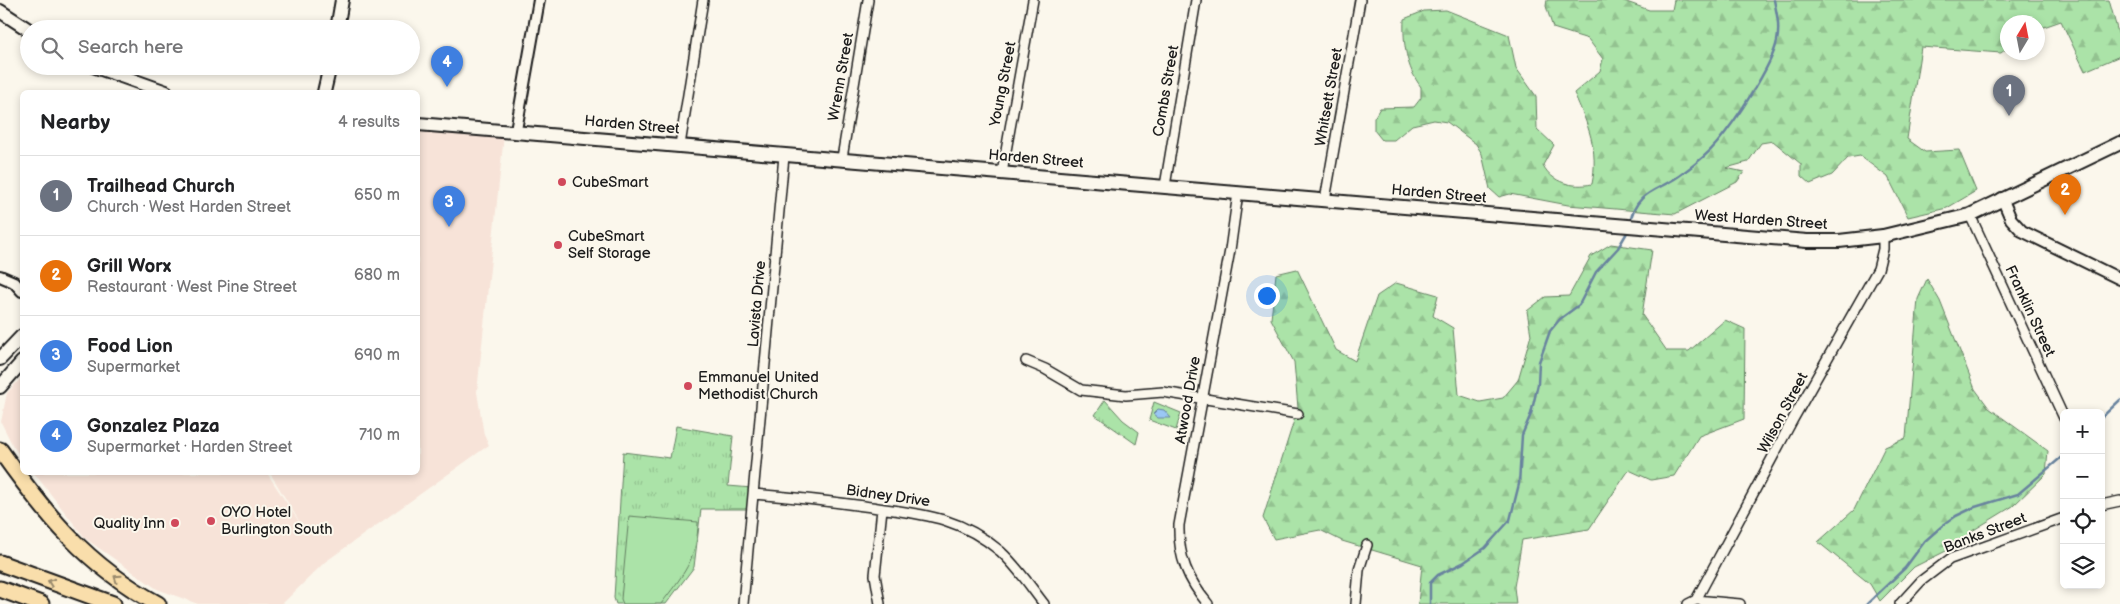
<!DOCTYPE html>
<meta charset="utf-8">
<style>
body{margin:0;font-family:"Balsamiq Sans",sans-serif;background:#f6f6f6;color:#202124}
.controls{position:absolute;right:15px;bottom:15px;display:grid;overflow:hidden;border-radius:8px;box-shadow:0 2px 8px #0003}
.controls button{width:45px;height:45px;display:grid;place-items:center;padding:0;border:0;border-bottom:1px solid #e0e0e0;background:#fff;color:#202124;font:25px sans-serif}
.compass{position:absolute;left:2000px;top:15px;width:45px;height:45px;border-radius:50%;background:#fff;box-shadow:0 2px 8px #0003;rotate:10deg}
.you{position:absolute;left:1266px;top:295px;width:18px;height:18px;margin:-12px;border:4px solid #fff;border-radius:50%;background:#1a73e8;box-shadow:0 0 0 8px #1a73e833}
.badge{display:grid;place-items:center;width:32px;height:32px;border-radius:50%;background:#d1495b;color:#fff;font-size:16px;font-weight:700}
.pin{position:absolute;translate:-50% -41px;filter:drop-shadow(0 1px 2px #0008)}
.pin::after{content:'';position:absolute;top:26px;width:18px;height:15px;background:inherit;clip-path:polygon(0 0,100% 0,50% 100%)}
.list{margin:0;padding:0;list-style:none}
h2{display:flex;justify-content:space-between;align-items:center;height:65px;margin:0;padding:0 20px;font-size:21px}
h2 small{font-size:16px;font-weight:400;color:#757577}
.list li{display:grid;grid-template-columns:32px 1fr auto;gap:15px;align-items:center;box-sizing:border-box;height:80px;padding:0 20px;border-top:1px solid #e0e0e0}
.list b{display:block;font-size:19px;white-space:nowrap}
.list p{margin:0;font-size:16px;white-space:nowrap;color:#757577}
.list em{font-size:16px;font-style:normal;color:#757577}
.icon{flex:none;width:28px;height:28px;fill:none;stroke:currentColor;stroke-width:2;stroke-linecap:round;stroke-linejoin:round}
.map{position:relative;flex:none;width:2120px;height:604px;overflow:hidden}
.search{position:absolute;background:#fff;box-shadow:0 2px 8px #0003;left:20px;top:20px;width:400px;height:55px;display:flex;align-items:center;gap:12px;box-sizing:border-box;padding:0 18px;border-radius:28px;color:#757577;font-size:19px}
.panel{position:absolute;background:#fff;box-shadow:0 2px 8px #0003;left:20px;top:90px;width:400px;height:385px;border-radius:8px}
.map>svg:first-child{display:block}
</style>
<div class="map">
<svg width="2120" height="604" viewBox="0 0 2120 604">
<defs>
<pattern id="grass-tufts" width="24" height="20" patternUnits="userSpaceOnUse" patternTransform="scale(1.25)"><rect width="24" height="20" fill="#abe3a8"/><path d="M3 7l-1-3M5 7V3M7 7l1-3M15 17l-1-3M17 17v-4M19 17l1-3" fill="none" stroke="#93c290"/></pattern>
<pattern id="forest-firs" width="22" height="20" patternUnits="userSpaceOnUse" patternTransform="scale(1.25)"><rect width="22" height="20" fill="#abe3a8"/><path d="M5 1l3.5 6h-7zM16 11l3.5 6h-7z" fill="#93c290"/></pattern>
</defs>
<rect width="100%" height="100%" fill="#fbf7ec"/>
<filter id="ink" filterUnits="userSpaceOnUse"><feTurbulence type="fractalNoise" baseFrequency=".02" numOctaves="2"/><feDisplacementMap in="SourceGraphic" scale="10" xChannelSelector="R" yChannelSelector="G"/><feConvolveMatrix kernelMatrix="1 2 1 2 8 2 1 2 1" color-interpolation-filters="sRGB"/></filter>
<g filter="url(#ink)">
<path fill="#f7e3d8" d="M418,128L504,135L477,392L484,435L489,445L325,562L282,604H198L157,589L86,539L34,473H267L307,534L270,473L418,472Z
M22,377V458L13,446L1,422L7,393Z"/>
<path fill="url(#grass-tufts)" stroke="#648062" d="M1105,400L1123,420L1139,432L1136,444L1095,415Z
M676,426L733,436L728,486L752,488L750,509H701L694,567L666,604H616L614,598L623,452L670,458Z"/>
<path fill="url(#forest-firs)" stroke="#648062" d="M1547,0H1621L1649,10H1672L1674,0H2109L2120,40V56L2085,71L2061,21L2038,29V22H2008L2007,48L2001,53L1921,47L1907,139L1925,152L1959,150L1976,191L1947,208L1908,217L1888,177L1860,156L1848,158L1832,175L1810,184L1801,176V164L1773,141L1761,143L1748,162L1726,168L1744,172L1737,182L1675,214L1568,205L1510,194L1499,197L1490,189L1482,154L1476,144L1447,122L1434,120L1412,125L1394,140H1382L1374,130V118L1380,108L1414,107L1421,98V87C1406,67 1403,43 1404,19L1424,11L1446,10L1509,35L1516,68L1536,96L1537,129L1554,145L1543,165C1552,183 1573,188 1592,184C1599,149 1588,125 1574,93L1600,71L1603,59L1588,39L1553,28L1546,6Z
M1611,244L1652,250L1642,315L1667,351H1689L1725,320L1745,329L1744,419L1699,436L1674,476L1651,480L1629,470L1589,529L1522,540L1514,587L1516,604H1418L1422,565L1342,541L1320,530L1274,539L1263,518L1298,408L1294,362L1271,319L1276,274L1297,269L1336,350L1355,361L1377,296L1396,283L1438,295L1433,316L1453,328L1459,395L1480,402L1503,398L1518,380L1531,335L1527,311L1545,297L1569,296L1591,256Z
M1927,279L1940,301L1975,389L1989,408L2048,451L2046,474L2013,506L1972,531L1956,546L1914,567L1880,601L1870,584L1818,542L1854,510L1885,447L1906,438L1918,299Z"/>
<path fill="#abe3a8" stroke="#648062" d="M1154,402L1181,413L1176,430L1149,420Z
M629,516L698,522C698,559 682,576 661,604H623L621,599Z"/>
<path fill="#9ac7f4" stroke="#68839e" d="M1158,409L1164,410L1171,418H1158L1153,414Z"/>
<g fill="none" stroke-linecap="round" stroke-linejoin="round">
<path stroke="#68839e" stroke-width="2.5" d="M1630,223C1636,189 1661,191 1683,173C1694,165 1708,154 1717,143C1734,123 1772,66 1777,41C1780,27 1777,14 1774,0
M2101,418L2120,400
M1430,604V583L1438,575L1463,563L1485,548L1510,520L1519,484L1522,435L1531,414L1538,384L1539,362L1550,331L1560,319L1579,305L1596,272L1618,248L1628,231
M1867,604L1905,568L1925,541L1942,526L1956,516L1975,507L2018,494L2064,455"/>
<defs>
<path id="minor" d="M680,145L703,0
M842,158L868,0
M1002,173L1033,0
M1165,186L1196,0
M1325,200L1360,0
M1970,215L2064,418
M1026,361L1045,369L1081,390L1126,395L1163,392L1298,414
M754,494C791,497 828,501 864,506C917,514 956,514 1000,551C1017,566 1030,586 1044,604
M2101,505L2120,501
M1696,600L1792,421L1878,269L1883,249V236
M743,604L784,156
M880,604L875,575L882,509
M1208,604C1188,580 1178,557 1179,525L1230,250L1238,193
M1356,604L1359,570L1367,545
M1688,604L1696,600L1740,604
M1900,604L1921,581L1950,559L2064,518"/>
<path id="tertiary" d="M516,130L539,0
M2002,198L2011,219L2022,231L2120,279
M0,276L14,282L22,291"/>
<path id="secondary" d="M0,11L29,30
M337,29L342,0
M93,66L166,92
M324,92L330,66
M418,124L1807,241H1839L1883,236L1970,215L2120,143
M0,359L22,336
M0,387L22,362"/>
<path id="motorway" d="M0,450C46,515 86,565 158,604
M0,563L113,604
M0,589L41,604"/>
</defs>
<use href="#minor" stroke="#1c1c1c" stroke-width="12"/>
<use href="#tertiary" stroke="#1c1c1c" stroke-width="14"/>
<use href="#secondary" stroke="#1c1c1c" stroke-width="16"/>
<use href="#motorway" stroke="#1c1c1c" stroke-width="19"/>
<use href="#minor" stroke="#fbf7ec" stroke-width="9"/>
<use href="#tertiary" stroke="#fbf7ec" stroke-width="10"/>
<use href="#secondary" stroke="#fbf7ec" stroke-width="12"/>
<use href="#motorway" stroke="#f9deab" stroke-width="15"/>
</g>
<defs><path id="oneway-chevron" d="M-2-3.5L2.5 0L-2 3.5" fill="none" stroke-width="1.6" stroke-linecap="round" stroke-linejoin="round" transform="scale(1.25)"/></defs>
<g stroke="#96876b">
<use href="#oneway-chevron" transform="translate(117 578) rotate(-145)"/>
<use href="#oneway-chevron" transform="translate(51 582) rotate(-160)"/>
</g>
</g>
<g fill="#d1495b" stroke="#fbf7ec" stroke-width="2">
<circle cx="562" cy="182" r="5"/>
<circle cx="558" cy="245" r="5"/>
<circle cx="688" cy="386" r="5"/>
<circle cx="211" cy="521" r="5"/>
<circle cx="175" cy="523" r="5"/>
</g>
<g text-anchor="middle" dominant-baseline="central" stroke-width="4" stroke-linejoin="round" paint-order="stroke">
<g font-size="15" fill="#1c1c1c" stroke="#fbf7ec">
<text transform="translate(841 77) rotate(-80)">Wrenn Street</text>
<text transform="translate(1003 84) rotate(-79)">Young Street</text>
<text transform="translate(1166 91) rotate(-80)">Combs Street</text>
<text transform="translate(1329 97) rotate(-80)">Whitsett Street</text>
<text transform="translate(632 125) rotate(5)">Harden Street</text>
<text transform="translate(1036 159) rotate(5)">Harden Street</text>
<text transform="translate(1439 194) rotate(5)">Harden Street</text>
<text transform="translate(1761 220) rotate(4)">West Harden Street</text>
<text transform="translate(757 304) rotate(-85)">Lavista Drive</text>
<text transform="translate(2030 311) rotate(65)">Franklin Street</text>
<text transform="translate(1188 400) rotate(-80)">Atwood Drive</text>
<text transform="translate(1783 413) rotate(-62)">Wilson Street</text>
<text transform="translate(888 496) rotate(8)">Bidney Drive</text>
<text transform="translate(1985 533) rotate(-21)">Banks Street</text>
</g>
<g font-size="15" fill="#1c1c1c" stroke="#fbf7ec" text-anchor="start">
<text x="572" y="182">CubeSmart</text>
<text x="568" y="236">CubeSmart<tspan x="568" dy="17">Self Storage</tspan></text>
<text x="698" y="377">Emmanuel United<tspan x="698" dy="17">Methodist Church</tspan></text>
<text x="221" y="512">OYO Hotel<tspan x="221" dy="17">Burlington South</tspan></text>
<text x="165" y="523" text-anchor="end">Quality Inn</text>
</g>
</g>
</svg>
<div class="controls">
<button>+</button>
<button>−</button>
<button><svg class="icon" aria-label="locate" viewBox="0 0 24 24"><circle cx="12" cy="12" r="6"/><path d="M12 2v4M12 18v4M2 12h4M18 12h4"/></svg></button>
<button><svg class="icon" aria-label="layers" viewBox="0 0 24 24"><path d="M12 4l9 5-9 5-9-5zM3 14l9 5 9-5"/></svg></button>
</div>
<svg class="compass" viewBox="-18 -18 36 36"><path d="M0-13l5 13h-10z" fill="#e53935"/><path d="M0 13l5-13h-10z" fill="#757577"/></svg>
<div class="you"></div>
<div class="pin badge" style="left:2009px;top:116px;background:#6b7280">1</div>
<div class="pin badge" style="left:2065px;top:215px;background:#e8710a">2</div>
<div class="pin badge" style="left:449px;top:227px;background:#3f7fe0">3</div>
<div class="pin badge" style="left:447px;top:87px;background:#3f7fe0">4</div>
<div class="search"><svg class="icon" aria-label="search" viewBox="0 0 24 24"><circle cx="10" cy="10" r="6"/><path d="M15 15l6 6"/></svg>Search here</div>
<section class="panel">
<h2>Nearby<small>4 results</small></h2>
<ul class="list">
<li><span class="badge" style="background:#6b7280">1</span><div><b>Trailhead Church</b><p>Church · West Harden Street</p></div><em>650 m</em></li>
<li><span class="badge" style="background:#e8710a">2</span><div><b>Grill Worx</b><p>Restaurant · West Pine Street</p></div><em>680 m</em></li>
<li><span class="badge" style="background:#3f7fe0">3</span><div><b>Food Lion</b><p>Supermarket</p></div><em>690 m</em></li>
<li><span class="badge" style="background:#3f7fe0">4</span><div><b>Gonzalez Plaza</b><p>Supermarket · Harden Street</p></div><em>710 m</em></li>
</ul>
</section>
</div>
